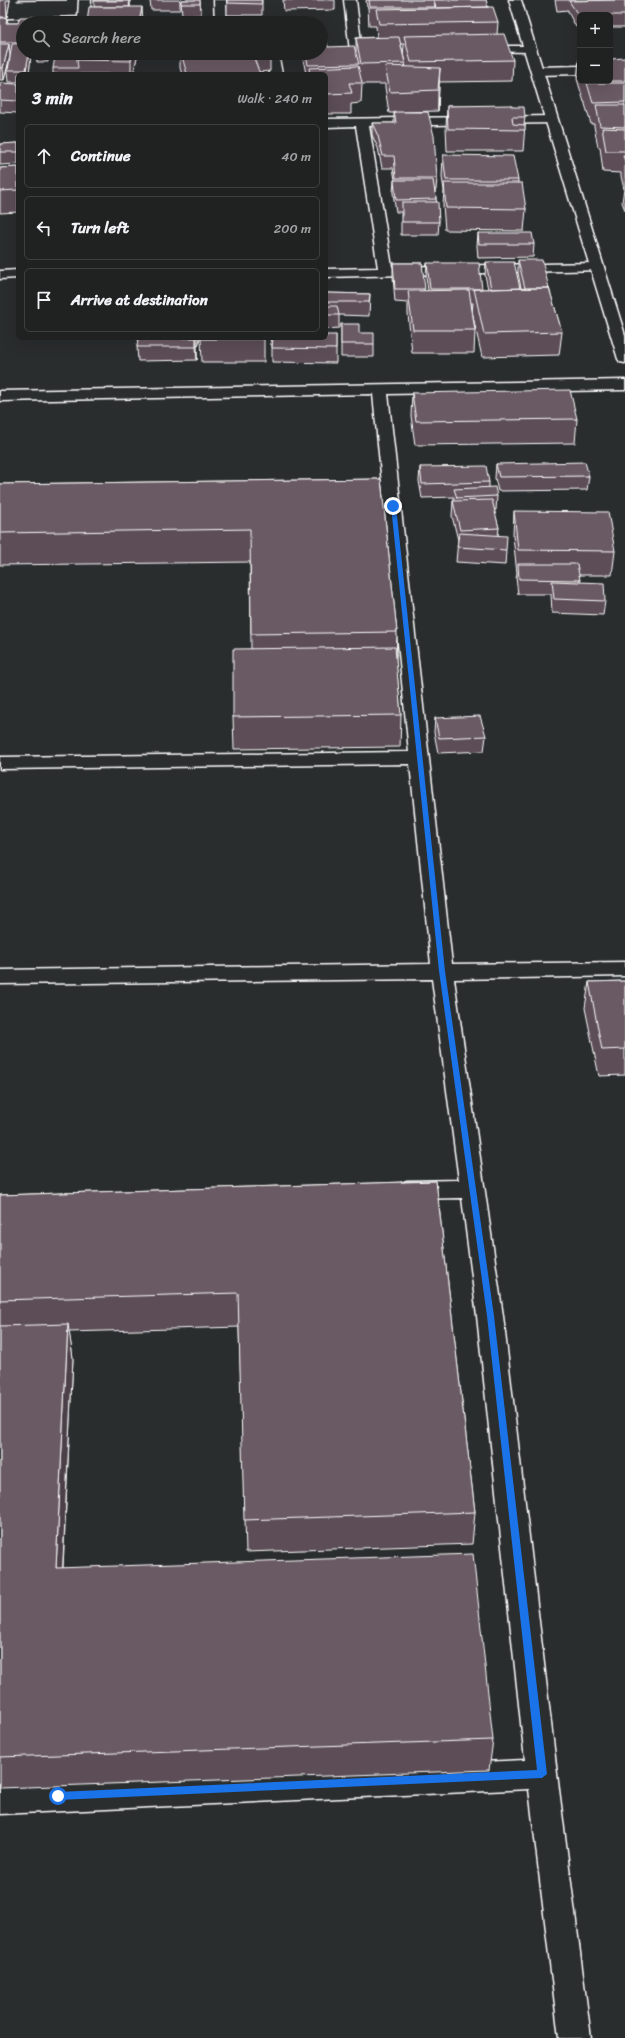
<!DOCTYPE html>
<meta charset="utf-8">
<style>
body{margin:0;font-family:Sriracha,sans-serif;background:#282a2a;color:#f1f3f6}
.controls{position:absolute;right:12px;top:12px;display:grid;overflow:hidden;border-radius:6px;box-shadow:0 4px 16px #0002}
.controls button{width:36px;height:36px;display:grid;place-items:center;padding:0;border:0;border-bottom:1px solid #3d3f40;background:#202222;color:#f1f3f6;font:20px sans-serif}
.stop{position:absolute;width:12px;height:12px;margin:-9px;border:3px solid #1a73e8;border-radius:50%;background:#fff}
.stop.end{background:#1a73e8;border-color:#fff;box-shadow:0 1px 4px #0008}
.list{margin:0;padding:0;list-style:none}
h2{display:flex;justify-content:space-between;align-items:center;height:52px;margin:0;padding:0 16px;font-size:17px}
h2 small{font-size:13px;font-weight:400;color:#a2a4a5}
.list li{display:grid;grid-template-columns:26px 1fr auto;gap:12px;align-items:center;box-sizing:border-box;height:64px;margin:0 8px 8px;padding:0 8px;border:1px solid #3d3f40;border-radius:6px}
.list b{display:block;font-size:15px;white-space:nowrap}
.list em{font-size:13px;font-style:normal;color:#a2a4a5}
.icon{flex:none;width:22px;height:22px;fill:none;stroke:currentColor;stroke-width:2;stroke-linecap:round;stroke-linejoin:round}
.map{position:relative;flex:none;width:625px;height:2038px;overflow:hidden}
.search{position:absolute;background:#202222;box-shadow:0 4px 16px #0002;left:16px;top:16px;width:312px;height:44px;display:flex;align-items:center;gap:10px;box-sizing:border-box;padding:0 14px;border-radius:22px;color:#a2a4a5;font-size:15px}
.panel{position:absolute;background:#202222;box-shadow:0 4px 16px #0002;left:16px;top:72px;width:312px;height:268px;border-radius:6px}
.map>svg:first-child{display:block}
</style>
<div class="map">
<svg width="625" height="2038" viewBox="0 0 625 2038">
<rect width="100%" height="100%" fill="#2a2d2e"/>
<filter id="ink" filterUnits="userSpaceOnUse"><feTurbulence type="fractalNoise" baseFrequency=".025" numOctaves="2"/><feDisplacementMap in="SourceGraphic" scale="8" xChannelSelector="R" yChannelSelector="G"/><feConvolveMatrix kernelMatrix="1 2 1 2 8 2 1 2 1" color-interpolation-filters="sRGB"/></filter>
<g filter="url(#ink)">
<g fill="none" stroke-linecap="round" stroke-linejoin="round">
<defs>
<path id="minor" d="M79,0H91L89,17L167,20L173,23H23V26H0V20L78,17Z
M214,0H226L227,23H215Z
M344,0H356L362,51L360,53H352L350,51Z
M479,46H530L536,49L530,52L475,51L473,49L475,47Z
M266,53H278L282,74H270Z
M580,66V74L537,75L531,71L537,67Z
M552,116L556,117L558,120L556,123L369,126L392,267L597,263L602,264L604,267L602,270L326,277V269L378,268L356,126L326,127V119Z
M18,270V278L0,279V271Z
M625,380V390L388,394L452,964L625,962V976L454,979L503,1316L557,1774L591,2038H559L529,1789L0,1814V1784L525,1760L477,1316L462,1198L407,1199L399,1196L395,1190L399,1184L407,1181L459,1180L432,979L0,984V970L431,964L410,764L0,769V757L409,752L373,394L0,401V391Z"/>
<path id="tertiary" d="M509,0H521L625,335V363L620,362L618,359Z"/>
</defs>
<use href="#minor" stroke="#fff" stroke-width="3"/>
<use href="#tertiary" stroke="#fff" stroke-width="3"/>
<use href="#minor" fill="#2a2d2e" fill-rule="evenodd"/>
<use href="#tertiary" fill="#2a2d2e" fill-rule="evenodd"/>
</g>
<path fill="#5c4d56" stroke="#fff" fill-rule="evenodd" d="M0,0H10L7,17H0Z
M17,0H67L17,1Z
M94,0H130V7H94Z
M150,0H180V10H151Z
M181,0H200L201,15L182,16Z
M227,0H262V15H227Z
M283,0H335V10L284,11Z
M366,0H486L488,7L498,22L497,34L513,60L512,81L439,82L438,111L403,112L437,178L436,190H435L439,222L438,235H401V212H396L393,193L394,180H395L393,168H382L378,148L372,135V123H394V113H389L385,87V84H362L361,103L351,104V114H326V74H306L303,59V53H321L328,47L356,52V38L377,37L376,26H369L368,7H367ZM401,44H404L403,56L406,67H404L405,63Z
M555,0H625V27H610V15H580V27H576L568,12V10L557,11Z
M0,18H7L8,23H23V53H31V55L29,74H18V82H9L8,70L10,58L4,80H0Z
M36,53H48V62H37Z
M79,53H138L133,74H53V68L78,57Z
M180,53H270V71L259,72L260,74H182L180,68Z
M625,58V210L622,202L624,189L621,176V173L603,172L600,147H598L594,126V124H591L585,104V102H584L577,79L579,59H580V81H610Z
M0,83L18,84V113L0,112Z
M447,106L513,107L525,117L524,125H525L523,151H447L446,127Z
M18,143V164L0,165V144Z
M443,155L518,180V183L526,209L524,231L445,230L443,205L444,190L442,177Z
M18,167V212L0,213V168Z
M478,233L534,244L533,257L478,258L477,246Z
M518,260L549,288L562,332L559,355L482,357L472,312L473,303H471L475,330L474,353H412L408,314V303L395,302L393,276V263H422L424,291H428L426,276L427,263L482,289H488L485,275L486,262L521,288L518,273Z
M326,293L370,294L369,316L339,315V328L326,329Z
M341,324L359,333L374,344V357H341Z
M336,335V363L272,362V345H271L270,338H326Z
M138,338H200L198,346H197V360L138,361L137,347Z
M201,338H264V362H202Z
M412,393L577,419L575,443L415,445L411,416Z
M496,464L589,476L587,490L498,491L495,478Z
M420,467L489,482V488L497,496L496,510H494L499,528L498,536L506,551L505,565L456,562L458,540L452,516L453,501H454V497L422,498L419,481Z
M381,479L397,632L396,661L401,715L400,747L234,749L233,717L251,649L250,562L0,565V484Z
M514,511L615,551L612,575H579L580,582L605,601L603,615L552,613L551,594H518L516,578L517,574L513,536Z
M435,718L486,736L484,751L438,753L434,732Z
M625,981V1075L599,1076L585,1008L589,982Z
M436,1181L475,1512L472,1544L246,1552L239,1327L69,1332L73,1358L63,1568L493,1740L489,1770L0,1788V1195Z"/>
<path fill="#4b3f46" stroke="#fff" d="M6,0H10L7,17Z
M129,0H130V12L129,1Z
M142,7L143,23H139Z
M9,44L10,56L4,80L3,68Z
M29,53H31V55L29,74H27L26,70Z
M132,53H138L133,74H131V61Z
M440,68L439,88L438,111V90Z
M196,338L197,348V360L196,347Z
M198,338H200L198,346Z
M68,1324L73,1358L61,1600L56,1568Z"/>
<path fill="#6b5a64" stroke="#fff" d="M94,0H129V1H94Z
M181,0H200V4H181Z
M227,0H262L261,4L227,3Z
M369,0H434L435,7H370Z
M434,0H486L488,7L436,8Z
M625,0V15H578L569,1Z
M89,7H142L139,23H87Z
M493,7L498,22L379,24L376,9Z
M20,17H40L39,23H23V42H0V18H7L6,23H18Z
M504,34L513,60L411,62L404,36Z
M399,37L405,63L361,64L356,38Z
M326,38L328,47L354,46L359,64L308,65L306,53H321V39Z
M23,43V53H29L26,70H8L12,44Z
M0,44H9L3,68H0Z
M79,53H132L131,61L77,60Z
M181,53H252L260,74H187Z
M55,57H78L77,60L78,68H53Z
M625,58V81H586H610V59Z
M358,66L362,83H349L352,93L326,94V74H310L309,68Z
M385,66L440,68L438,90L390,92Z
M0,83L18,84V101L0,100Z
M587,83H625V102L593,103Z
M510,105L513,107H524L525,117H512L513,124L525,125V130L448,129L447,106Z
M596,105H625V127L600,126Z
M394,112H428L434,136L437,178H396L394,156H383L378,136L372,123H396Z
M602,128L625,129V151H606Z
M18,143V152H0V144Z
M443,155L513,156L518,180H446Z
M623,155H625V162Z
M18,167V190L0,191V168Z
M394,180H433L436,199L396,200Z
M444,183H522L526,209L446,208Z
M402,202H438L439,222H402Z
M478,233H532L534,244H479Z
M518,260H542L549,288H525Z
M486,262H514L520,288L491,289Z
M393,263H422L425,289H395Z
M427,263H479L482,289H430Z
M549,288L562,332L484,334L474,289Z
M469,290L475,330H413L408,291Z
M326,293L370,294L369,302H326Z
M326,306H337L339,315H326Z
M341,324H359V333H374V344H341Z
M326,335H336V349L272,348L273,338H326Z
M138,338H196V347H137Z
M201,338H264V339H201Z
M570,390L577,419L416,421L412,393Z
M585,462L589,476L499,477L496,464Z
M486,466L489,482L422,484L420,467Z
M381,479L397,632L251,634L250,529L0,533V484Z
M495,487L497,496L457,498L454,489Z
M492,500L499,528L460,530L453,501Z
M514,511L608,512L615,551L518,550Z
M459,533L507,536L506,550L457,547Z
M518,564H577L580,580L519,579Z
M552,581L604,583L605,601L554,599Z
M395,647L401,715L233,717V649Z
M480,716L486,736L439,738L435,718Z
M625,981V1049L602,1050L589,982Z
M436,1181L475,1512L244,1520L238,1293L0,1300V1195Z
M68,1324L56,1568L473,1554L493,1740L0,1757V1326Z"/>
</g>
<path fill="#1a73e8" d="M393,504L396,506L445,971L494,1316L547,1774L542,1778L58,1800L53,1796L58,1792L537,1770L487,1316L439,971L391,506Z"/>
</svg>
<div class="controls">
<button>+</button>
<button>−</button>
</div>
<div class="stop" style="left:58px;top:1796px"></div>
<div class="stop end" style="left:393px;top:506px"></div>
<div class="search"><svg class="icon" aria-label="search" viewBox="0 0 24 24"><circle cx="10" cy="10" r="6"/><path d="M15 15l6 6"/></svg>Search here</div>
<section class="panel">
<h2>3 min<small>Walk · 240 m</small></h2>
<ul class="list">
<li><svg class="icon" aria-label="ahead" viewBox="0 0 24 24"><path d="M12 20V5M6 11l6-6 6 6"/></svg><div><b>Continue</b></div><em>40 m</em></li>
<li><svg class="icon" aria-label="left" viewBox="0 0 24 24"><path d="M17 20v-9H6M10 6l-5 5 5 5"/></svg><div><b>Turn left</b></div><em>200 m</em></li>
<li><svg class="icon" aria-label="arrive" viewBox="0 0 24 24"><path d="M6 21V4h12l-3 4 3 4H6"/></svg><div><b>Arrive at destination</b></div></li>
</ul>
</section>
</div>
